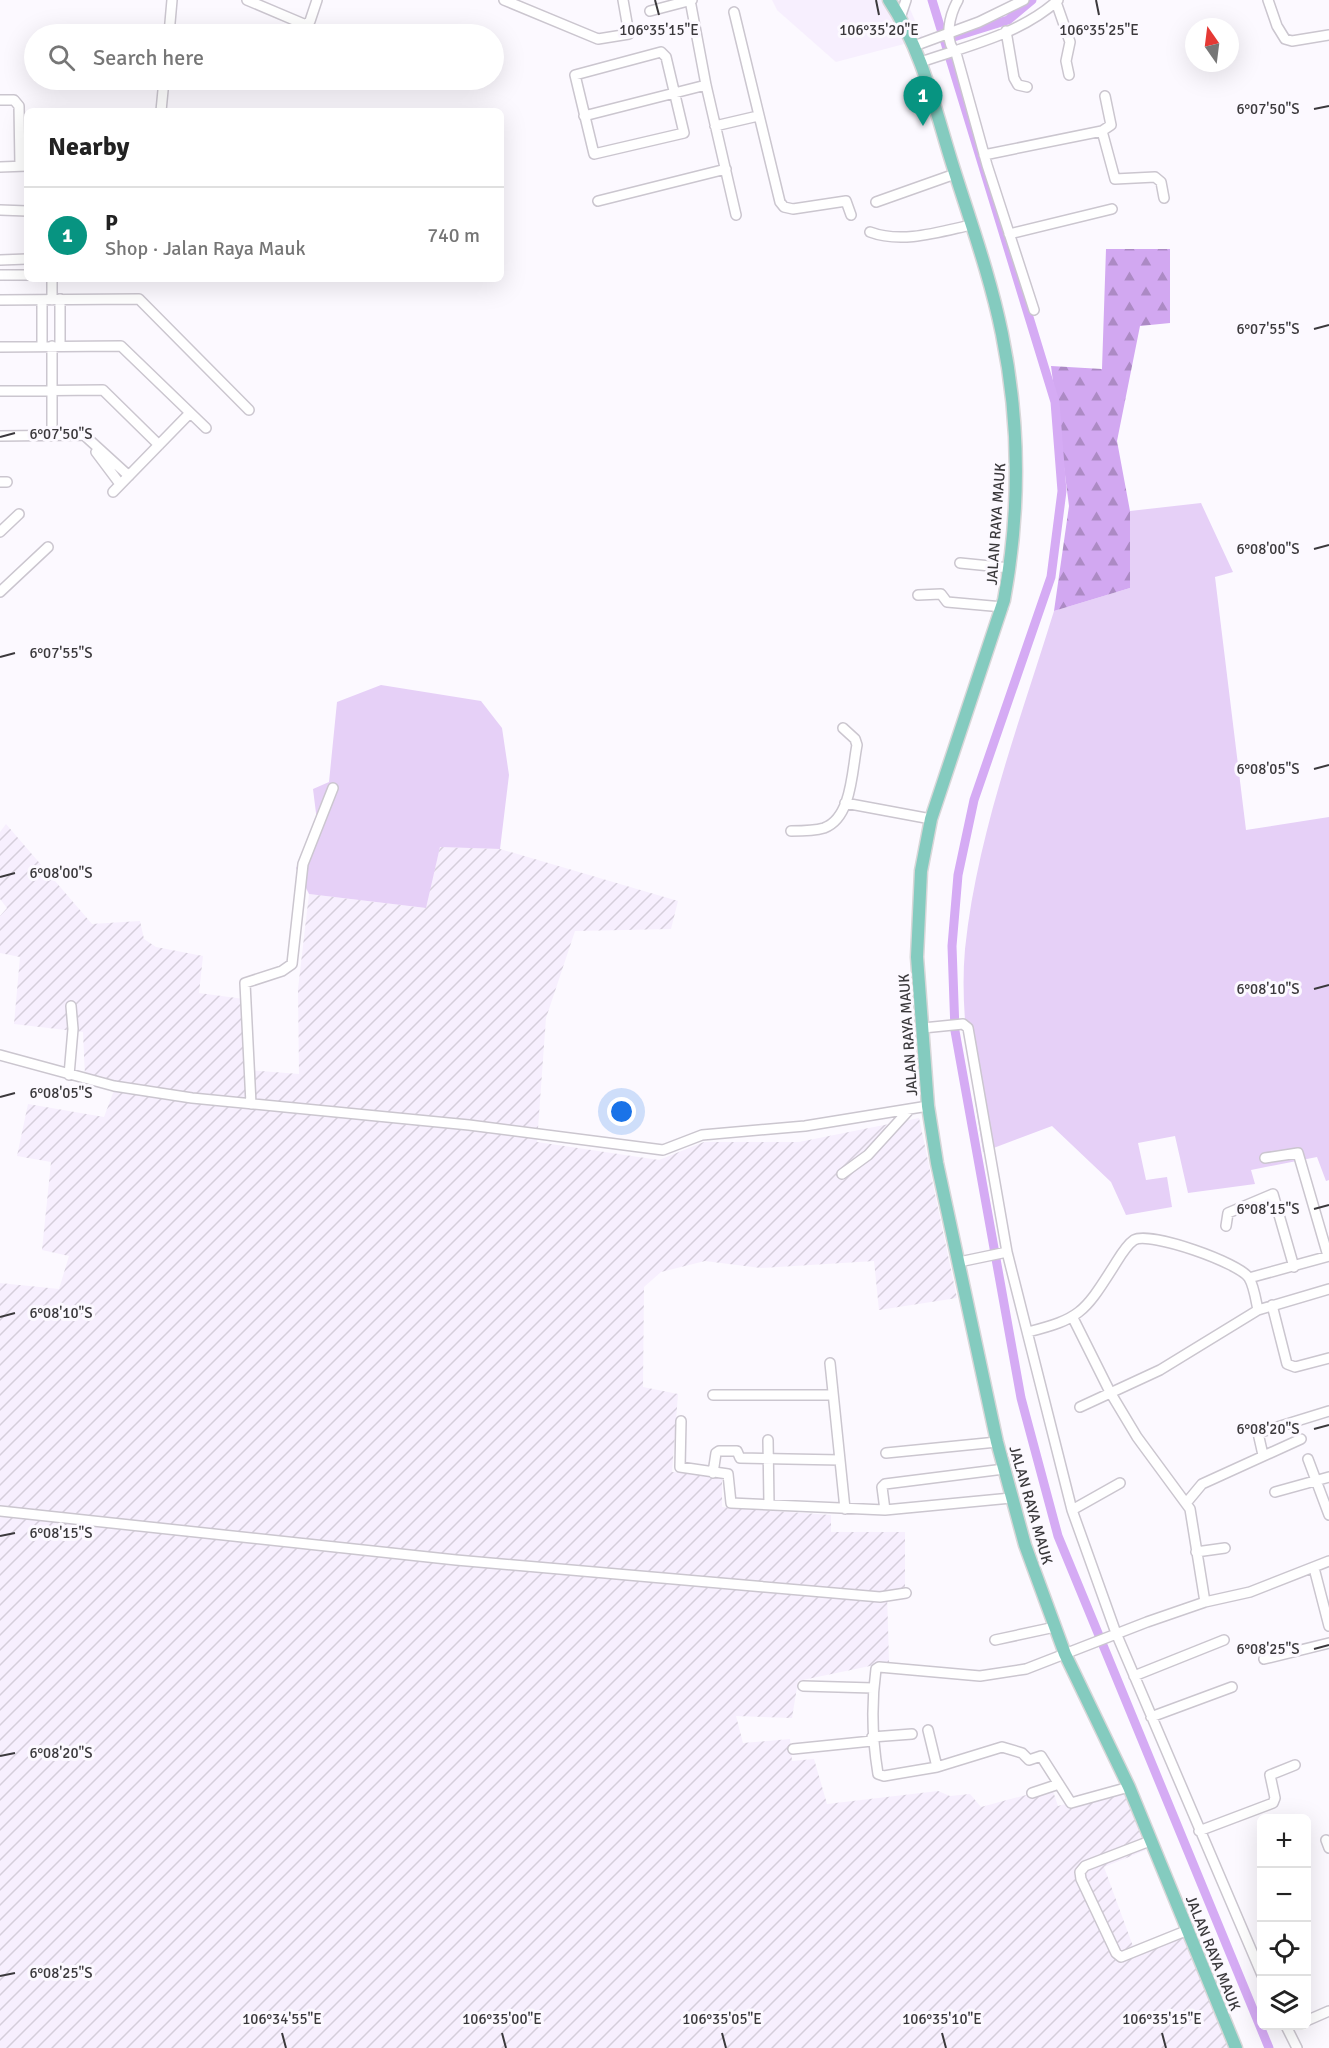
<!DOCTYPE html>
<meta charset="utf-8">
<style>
body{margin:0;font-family:Signika,sans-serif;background:#f2f2f2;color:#222}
.controls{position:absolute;right:18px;bottom:18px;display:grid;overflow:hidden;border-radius:9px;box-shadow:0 6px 24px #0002}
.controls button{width:54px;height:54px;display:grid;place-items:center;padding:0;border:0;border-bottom:2px solid #e0e0e0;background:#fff;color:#222;font:30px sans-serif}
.compass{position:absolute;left:1185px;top:18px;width:54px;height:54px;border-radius:50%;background:#fff;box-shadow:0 6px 24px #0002;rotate:346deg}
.you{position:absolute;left:622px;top:1112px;width:21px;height:21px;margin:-15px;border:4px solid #fff;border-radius:50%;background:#1a73e8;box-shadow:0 0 0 9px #1a73e833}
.badge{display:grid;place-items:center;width:39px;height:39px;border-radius:50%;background:#079481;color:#fff;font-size:20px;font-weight:700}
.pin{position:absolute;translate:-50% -50px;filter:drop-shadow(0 2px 3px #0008)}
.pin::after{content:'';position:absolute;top:32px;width:21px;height:18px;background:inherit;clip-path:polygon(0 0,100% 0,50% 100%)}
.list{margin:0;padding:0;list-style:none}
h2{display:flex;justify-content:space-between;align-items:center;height:78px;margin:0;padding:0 24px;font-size:26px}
h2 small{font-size:20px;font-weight:400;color:#767676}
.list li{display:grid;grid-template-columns:39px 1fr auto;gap:18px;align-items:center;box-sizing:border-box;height:96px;padding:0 24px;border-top:2px solid #e0e0e0}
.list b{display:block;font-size:22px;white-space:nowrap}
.list p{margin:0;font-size:20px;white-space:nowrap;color:#767676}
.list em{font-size:20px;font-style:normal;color:#767676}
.icon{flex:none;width:33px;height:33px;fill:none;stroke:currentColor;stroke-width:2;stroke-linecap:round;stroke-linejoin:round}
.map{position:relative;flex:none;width:1329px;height:2048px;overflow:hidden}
.search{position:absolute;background:#fff;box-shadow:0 6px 24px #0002;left:24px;top:24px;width:480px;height:66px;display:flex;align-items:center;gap:15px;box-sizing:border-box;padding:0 21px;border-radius:33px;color:#767676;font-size:22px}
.panel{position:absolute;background:#fff;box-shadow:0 6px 24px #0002;left:24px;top:108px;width:480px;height:174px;border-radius:9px}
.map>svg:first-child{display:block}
</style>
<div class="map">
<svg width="1329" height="2048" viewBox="0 0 1329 2048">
<defs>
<pattern id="industrial-furrows" width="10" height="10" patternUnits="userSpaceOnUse" patternTransform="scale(1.5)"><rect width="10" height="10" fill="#f7effe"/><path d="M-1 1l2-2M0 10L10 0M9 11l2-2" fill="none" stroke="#d5cedb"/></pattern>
<pattern id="forest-firs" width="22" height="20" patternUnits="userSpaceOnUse" patternTransform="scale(1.5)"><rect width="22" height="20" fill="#d2a8f1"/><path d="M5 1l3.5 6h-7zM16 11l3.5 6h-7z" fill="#ac8ac4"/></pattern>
</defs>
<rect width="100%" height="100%" fill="#fcf9ff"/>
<path fill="#f7effe" d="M772,0H906L923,39L836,62L777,10Z"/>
<path fill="url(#industrial-furrows)" d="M6,824L92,924L140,921L144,939L156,947L203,956L199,993L244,999L249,1070L299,1074L298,989L309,894L425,908L440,847L500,849L678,901L671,929L575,931L546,1018L537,1142L659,1160L704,1142H799L919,1118L957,1298L879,1310L874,1261L761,1268L705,1261L661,1272L644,1287L643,1387L678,1394L672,1472L722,1477V1507L831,1515V1532H905V1589L887,1591L889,1662L798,1681L792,1718L736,1716L743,1743L790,1739L792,1761L814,1759L827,1804L938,1791L950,1796L970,1794L981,1807L1052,1788L1058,1806L1123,1789L1146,1850L1104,1867L1134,1949L1185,1925L1236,2048H0V1283L59,1289L69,1256L42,1250L51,1162L17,1156L28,1104L104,1117L116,1085L85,1077L83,1032L14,1024L20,957L0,953V916L7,908L0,899V832Z"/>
<path fill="#e6d0f7" d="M1201,503L1233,572L1215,577L1246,830L1329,817V1180L1326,1181L1317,1157L1251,1170L1255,1184L1188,1193L1175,1136L1138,1143L1146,1180L1167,1177L1172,1207L1126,1215L1111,1182L1052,1126L983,1152C973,1085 959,1017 965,949C977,834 1020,721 1054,611L1130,588V511Z
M381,685L481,701L502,728L509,775L500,849L440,847L426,908L309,894L296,868L318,829L313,789L329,782L337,702Z"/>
<path fill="url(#forest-firs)" d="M1106,249H1170V323L1140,326L1117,441L1130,511V588L1054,611L1069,506L1051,366L1102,369Z"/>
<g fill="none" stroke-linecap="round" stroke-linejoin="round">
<path stroke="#d5abf4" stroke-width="9" d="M932,0L1055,402L1062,491L1051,577L974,800L958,875L952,946L955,1031L1021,1398L1058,1536L1269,2048
M944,40L1008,20L1032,0"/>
<defs>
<path id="minor" d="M247,0L306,25L310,21L317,0
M504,0L598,39L629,34L623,0
M690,0L706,85L736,215
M958,0C950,14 943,40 956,53L987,165L1034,310
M1268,0L1277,26L1285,39L1292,41L1329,35
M1056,2L1070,42L1066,61L1069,75
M650,11L692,0
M734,12L780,202L784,207L793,209L846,201L851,215
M900,18L906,0
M1006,31L1014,78L1018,85L1027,87
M169,34L172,0
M914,46L979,22L1024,0
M661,52L666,57L684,133L594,154L575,75Z
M921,62C967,46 1021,34 1058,0
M0,100H14L19,106L20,166
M161,111L164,80
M584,116L706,85
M715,126L758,116
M1102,131L1111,125L1105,96
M984,155L1102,131L1115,179L1155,177L1161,182L1164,198
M0,167L27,166
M598,201L726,169
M876,202L955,174
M0,210L27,211
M870,232C902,244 939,232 971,225
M1009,234L1112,209
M0,260L27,259
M0,275H27
M52,279V300
M60,299V346
M0,300L139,299L249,410
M42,300V346
M52,346V436
M0,347L121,346L206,428
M0,391L103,390L159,445
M0,436L84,435L129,476
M96,452L120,484
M0,482H7
M113,492L190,413
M0,532L19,514
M960,563L1010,568
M0,592L48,547
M918,595L941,594L947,602L1003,607
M845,803L931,819
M791,831C801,831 814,831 824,828C852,818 852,770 857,745L855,739L843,728
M923,1028L963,1024L968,1028L1007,1252L1072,1510L1116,1633L1262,1975
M0,1055L114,1086L192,1098L469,1125L663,1150L702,1135L805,1126L928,1106
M69,1075L73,1029L71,1006
M251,1104L245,983L282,971L292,964L303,864L333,788
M1265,1158L1298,1153L1328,1256
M842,1174L868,1155L910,1109
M1226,1226L1228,1213L1273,1194L1294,1267
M959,1262L1007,1252
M1249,1278L1329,1256
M1272,1305L1287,1364L1295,1367L1329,1358
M1073,1318L1110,1392L1137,1437L1190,1509L1205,1602
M1028,1332C1079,1319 1084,1313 1112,1269C1118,1260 1125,1246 1134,1240C1150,1231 1240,1263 1249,1278C1254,1286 1256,1301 1258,1310
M830,1363L845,1509
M713,1395H833
M1080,1407L1160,1370L1258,1310L1329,1289
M681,1421L680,1467L728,1474L731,1503L885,1510L1011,1498
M768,1440L769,1504
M886,1453L997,1442
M1263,1455L1258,1433L1329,1411
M1308,1459L1329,1515
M713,1473L716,1453L719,1451H737L740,1458L840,1460
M1275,1492L1329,1477
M1187,1502L1202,1484L1301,1439
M885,1510L882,1487L885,1484L1004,1469
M1072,1510L1120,1483
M0,1511L456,1560L880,1597L906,1593
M1196,1552L1225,1548
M1314,1568L1329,1626
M995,1640L1055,1627
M1264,1659L1329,1643
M1134,1676L1224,1640
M803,1686L873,1688
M1151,1717L1232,1687
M928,1730L937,1767L884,1776L878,1774C872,1738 871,1705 876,1669L879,1667L980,1676L1026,1669L1147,1622L1205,1602L1250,1592L1329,1561
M872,1737L912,1734
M793,1749L872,1741
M937,1767L1002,1747L1022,1753L1029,1760L1041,1756L1071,1803L1129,1787
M1032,1793L1059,1784
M1199,1831L1273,1803L1275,1798L1270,1775L1295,1765
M1326,1840L1329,1848
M1150,1841L1085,1866L1080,1872L1081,1879L1116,1953L1121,1957L1188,1930
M1306,2021L1329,2011
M1286,2026L1297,2048"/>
<path id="major" d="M889,0C921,48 934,105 951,160C969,218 990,275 1002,334C1020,422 1020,513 1004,600L931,819L921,871L917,957L928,1106L937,1163L997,1442L1025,1545L1065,1654L1129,1787L1236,2048"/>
</defs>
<use href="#minor" stroke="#cbc6cf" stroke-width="12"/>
<use href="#major" stroke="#d8d7d8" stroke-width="15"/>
<use href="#minor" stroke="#fff" stroke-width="9"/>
<use href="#major" stroke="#84cbbf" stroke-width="12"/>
</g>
<path fill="none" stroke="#3b393c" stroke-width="2" d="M655,0L659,15M876,0L879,15M1096,0L1099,15M1314,109L1329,106M1314,329L1329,325M0,437L15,433M1314,549L1329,545M0,657L15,653M1314,769L1329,765M0,877L15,873M1314,989L1329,985M0,1097L15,1093M1314,1209L1329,1205M0,1317L15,1313M1314,1429L1329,1425M0,1536L15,1533M1314,1649L1329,1645M0,1756L15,1753M0,1976L15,1973M282,2033L286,2048M502,2033L506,2048M722,2033L726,2048M942,2033L946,2048M1162,2033L1166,2048"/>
<g text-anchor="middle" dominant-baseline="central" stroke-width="6" stroke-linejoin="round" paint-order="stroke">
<g font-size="15" fill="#3b393c" stroke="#fcf9ff">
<text transform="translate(996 524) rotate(-86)">JALAN RAYA MAUK</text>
<text transform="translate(908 1035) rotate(-94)">JALAN RAYA MAUK</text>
<text transform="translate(1031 1505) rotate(74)">JALAN RAYA MAUK</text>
<text transform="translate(1213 1953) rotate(68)">JALAN RAYA MAUK</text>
</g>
</g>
<g font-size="15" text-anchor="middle" fill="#3b393c" stroke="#fcf9ff" stroke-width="6" stroke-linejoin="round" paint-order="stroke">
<text x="879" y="35">106°35'20"E</text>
<text x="1099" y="35">106°35'25"E</text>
<text x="659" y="35">106°35'15"E</text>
<text x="1268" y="114">6°07'50"S</text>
<text x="1268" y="334">6°07'55"S</text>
<text x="61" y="439">6°07'50"S</text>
<text x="1268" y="554">6°08'00"S</text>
<text x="61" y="658">6°07'55"S</text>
<text x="1268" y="774">6°08'05"S</text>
<text x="61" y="878">6°08'00"S</text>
<text x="1268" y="994">6°08'10"S</text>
<text x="61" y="1098">6°08'05"S</text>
<text x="1268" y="1214">6°08'15"S</text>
<text x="61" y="1318">6°08'10"S</text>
<text x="1268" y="1434">6°08'20"S</text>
<text x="61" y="1538">6°08'15"S</text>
<text x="1268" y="1654">6°08'25"S</text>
<text x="61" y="1758">6°08'20"S</text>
<text x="61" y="1978">6°08'25"S</text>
<text x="282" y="2024">106°34'55"E</text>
<text x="502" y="2024">106°35'00"E</text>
<text x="722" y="2024">106°35'05"E</text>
<text x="942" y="2024">106°35'10"E</text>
<text x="1162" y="2024">106°35'15"E</text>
</g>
</svg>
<div class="controls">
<button>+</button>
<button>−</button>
<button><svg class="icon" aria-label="locate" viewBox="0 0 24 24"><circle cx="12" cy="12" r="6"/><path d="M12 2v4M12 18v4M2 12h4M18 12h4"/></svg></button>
<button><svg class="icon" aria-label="layers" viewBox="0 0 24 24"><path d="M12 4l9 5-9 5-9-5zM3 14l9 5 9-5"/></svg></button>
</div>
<svg class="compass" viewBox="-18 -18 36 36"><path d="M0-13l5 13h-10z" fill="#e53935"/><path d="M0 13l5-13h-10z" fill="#767676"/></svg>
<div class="you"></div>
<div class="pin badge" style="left:923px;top:126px">1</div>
<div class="search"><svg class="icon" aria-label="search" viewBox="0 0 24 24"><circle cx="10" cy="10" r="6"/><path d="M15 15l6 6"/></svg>Search here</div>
<section class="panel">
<h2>Nearby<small></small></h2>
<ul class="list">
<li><span class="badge">1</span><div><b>P</b><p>Shop · Jalan Raya Mauk</p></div><em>740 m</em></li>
</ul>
</section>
</div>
